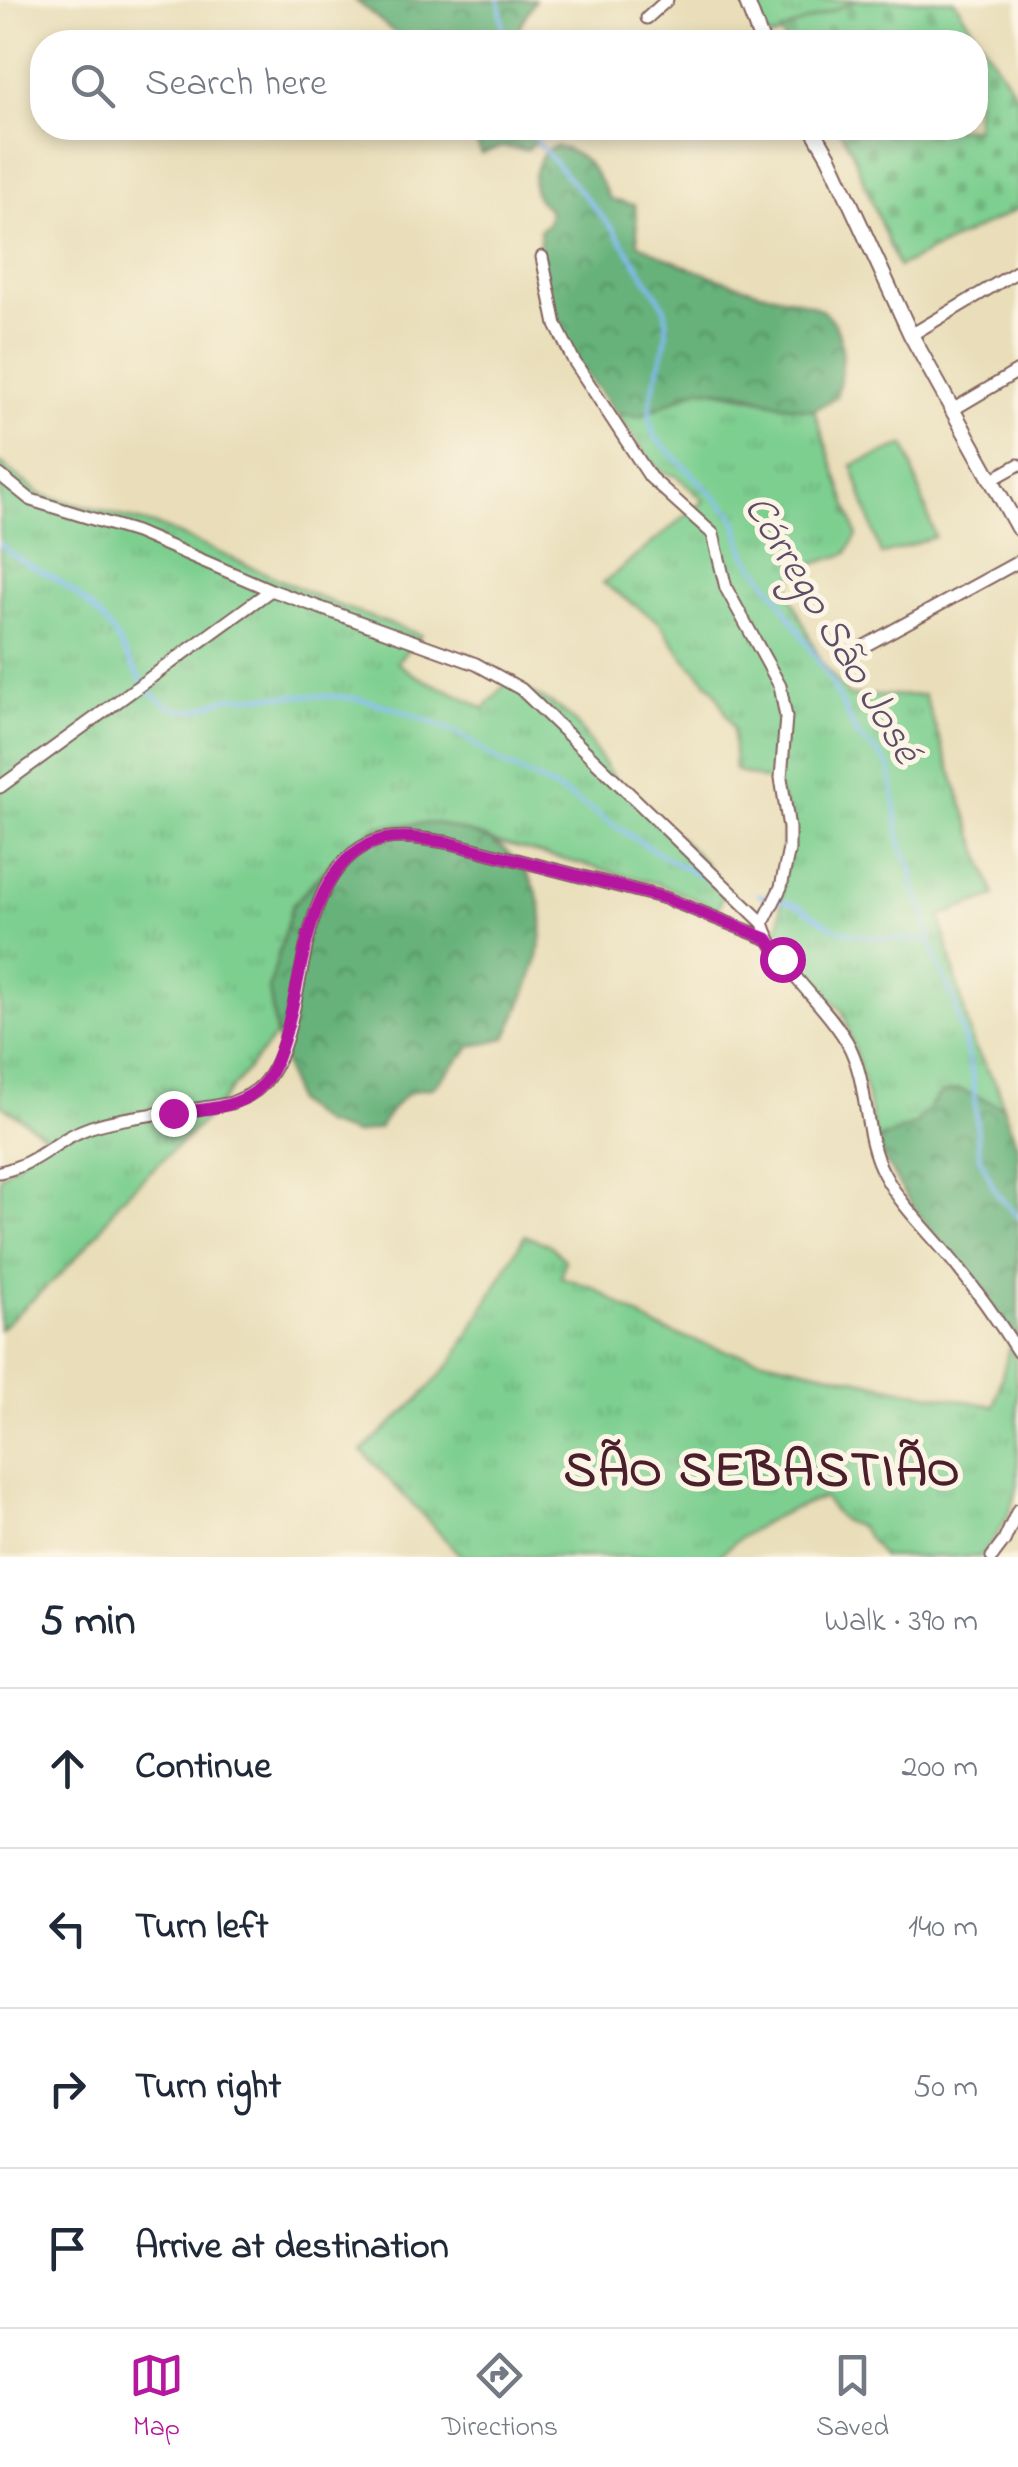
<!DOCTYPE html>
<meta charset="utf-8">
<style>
body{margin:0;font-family:"Indie Flower",sans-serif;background:#f2f2f3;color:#1f2937}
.stop{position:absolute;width:30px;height:30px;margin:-22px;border:8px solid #b5179e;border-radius:50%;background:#fff}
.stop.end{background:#b5179e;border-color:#fff;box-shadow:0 2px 10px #0008}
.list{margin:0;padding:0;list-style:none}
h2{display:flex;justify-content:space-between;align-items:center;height:130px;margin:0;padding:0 40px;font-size:42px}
h2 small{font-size:32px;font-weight:400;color:#747a83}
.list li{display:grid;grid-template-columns:65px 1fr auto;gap:30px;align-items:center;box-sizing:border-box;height:160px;padding:0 40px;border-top:2px solid #e0e1e3}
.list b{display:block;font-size:38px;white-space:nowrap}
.list em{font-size:32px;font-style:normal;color:#747a83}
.icon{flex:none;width:55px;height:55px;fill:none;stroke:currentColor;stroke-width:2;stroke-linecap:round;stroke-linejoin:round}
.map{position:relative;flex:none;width:1018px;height:1557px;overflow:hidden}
.search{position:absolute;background:#fff;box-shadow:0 5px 15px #0003;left:30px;right:30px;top:30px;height:110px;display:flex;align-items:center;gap:25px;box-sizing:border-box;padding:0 35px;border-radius:40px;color:#747a83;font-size:38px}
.sheet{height:770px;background:#fff}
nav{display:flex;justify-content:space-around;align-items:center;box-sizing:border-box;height:140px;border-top:2px solid #e0e1e3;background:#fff;font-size:28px;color:#747a83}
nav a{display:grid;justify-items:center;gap:5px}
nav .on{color:#b5179e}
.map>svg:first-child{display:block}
</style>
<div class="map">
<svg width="1018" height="1557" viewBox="0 0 1018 1557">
<defs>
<pattern id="grass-tufts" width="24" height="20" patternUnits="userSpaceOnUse" patternTransform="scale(2.5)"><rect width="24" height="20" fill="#7dcf90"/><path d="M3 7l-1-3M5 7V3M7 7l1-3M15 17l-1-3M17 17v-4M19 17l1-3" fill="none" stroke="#6eb17c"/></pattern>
<pattern id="forest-crowns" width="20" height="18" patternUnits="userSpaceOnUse" patternTransform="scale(2.5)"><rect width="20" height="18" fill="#66b27a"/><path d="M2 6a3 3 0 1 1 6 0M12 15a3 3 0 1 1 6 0" fill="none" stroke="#569064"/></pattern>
<pattern id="cemetery-stones" width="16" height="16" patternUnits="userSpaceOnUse" patternTransform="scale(2.5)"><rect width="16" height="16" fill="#7dcf90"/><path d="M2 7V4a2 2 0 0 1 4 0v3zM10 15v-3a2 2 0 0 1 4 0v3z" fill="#6eb17c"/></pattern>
</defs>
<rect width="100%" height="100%" fill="#fcf5e5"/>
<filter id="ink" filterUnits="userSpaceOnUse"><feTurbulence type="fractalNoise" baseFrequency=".01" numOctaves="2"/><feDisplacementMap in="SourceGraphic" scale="20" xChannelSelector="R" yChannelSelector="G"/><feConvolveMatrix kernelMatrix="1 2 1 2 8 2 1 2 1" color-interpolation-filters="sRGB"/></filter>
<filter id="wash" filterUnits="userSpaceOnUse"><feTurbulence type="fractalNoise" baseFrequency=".0048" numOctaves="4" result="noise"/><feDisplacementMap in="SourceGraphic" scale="40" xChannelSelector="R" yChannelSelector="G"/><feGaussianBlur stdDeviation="2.25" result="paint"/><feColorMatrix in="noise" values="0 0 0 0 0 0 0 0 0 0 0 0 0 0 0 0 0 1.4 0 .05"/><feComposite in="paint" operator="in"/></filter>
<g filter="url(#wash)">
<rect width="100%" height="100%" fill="#e9deb9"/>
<path fill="url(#grass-tufts)" stroke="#64775e" stroke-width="2.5" d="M751,0H878L768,39Z
M700,388C738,393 775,404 814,410L857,535L846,554L795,570L788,590L821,662L849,696L924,695L995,896L940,916L973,1045L998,1087L1003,1107L972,1095H940L916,1124L876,1141L866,1090L843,1012L773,936L780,924L786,809L775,783L735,770L733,728L715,691L681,654L659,622L603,583L704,501L677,476L662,472L651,461L617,414L640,416Z
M0,463L42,495L161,527L337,605L421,635L397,662C422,685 456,689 484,709L506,683C525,691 545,698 561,710C588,730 597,759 618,783C654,823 700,843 724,893L718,909L659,884L495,842L436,824L378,826L321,873L292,906L269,989L276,1035L211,1114L118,1202L99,1232L61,1274L0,1329V1177L45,1135L0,1104Z
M525,1235L551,1246L565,1260L561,1277L592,1287L658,1328L722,1350L900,1389L994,1406L1013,1334C1018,1382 1018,1434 1018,1482C1015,1509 997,1537 980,1557H883L860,1527L843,1521L823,1498C782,1511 749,1528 717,1557H462L362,1451L420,1398L453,1361Z"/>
<path fill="url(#forest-crowns)" stroke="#586852" stroke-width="2.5" d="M355,0H535L521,23L517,42H406Z
M471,128H540L536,141L527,150L501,147L481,154Z
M556,146C591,156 593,171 611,200L635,205L638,243C676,265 719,279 761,292C779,297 806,300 821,310C850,329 843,370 836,397L814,410L782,405L748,394L700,388L640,416L617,414C590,378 540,324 536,278C535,262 542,247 540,230L548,223L550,210C548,209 538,200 537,198C528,180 538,151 556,146Z
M436,823C454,829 480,833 495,843C574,895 537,971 506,1038L472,1046L432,1088C402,1089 395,1105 379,1128L355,1134L323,1124L295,1102L276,1033L269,989L292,906L342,851L378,826Z
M958,1089L1003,1107L1018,1148V1336L1013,1334C967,1274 906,1210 876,1141L916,1124L940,1094Z"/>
<path fill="url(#cemetery-stones)" stroke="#64775e" stroke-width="2.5" d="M857,0H954L1018,97V209L898,267L851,149L838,128H976V42H786L780,32Z"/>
<path fill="#7dcf90" stroke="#64775e" stroke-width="2.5" d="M905,445L935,537L881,555L852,465Z"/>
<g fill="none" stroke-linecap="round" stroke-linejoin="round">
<path stroke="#86bcf5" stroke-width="4" d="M499,0L505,42
M525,128L614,230L663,304C680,348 635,394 655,437L734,516L745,553L775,593L829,678L858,736L883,758L890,769L900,842L913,871L912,881L925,916L933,951L955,1004L973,1079L979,1154L996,1193L1018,1217
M0,544C17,561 37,568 57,580C74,591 89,605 103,620C126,646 139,694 173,708C198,718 214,697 238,697C278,697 320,693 359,699C391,705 424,719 453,731C467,737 478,748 491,756C514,771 541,780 565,794C615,824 662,860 716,883
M759,895L770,898
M779,900C805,905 814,918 835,928C863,940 901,939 930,941"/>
</g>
</g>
<g filter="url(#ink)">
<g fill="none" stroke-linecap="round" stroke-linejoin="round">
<defs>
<path id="minor" d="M647,18L667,0
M542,257L556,325L574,361L650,477L713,534L726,588L780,686L786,717L781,778L789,828V849L781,887L763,923
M911,335L1018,271
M954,409L1018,371
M0,475L31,500L136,532L271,590L476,664L521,689L763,923C778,970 823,1000 847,1042C870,1083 862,1134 884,1174C900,1204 924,1227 946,1253C972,1284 996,1317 1018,1352
M991,480L1018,465
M848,655L1018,562
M0,787L271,590
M0,1172C41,1163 55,1139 91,1127C135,1113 185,1113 231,1103C243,1098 254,1094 263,1084C313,1028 287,883 368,844C393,832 424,839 451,843L665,898L768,939
M992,1557L1004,1541L1018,1510"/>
<path id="tertiary" d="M746,0L762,42
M812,128L829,157L911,335L1018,528"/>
</defs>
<use href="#minor" stroke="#82625d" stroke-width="15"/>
<use href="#tertiary" stroke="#82625d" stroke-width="18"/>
<use href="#minor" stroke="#fff" stroke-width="11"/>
<use href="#tertiary" stroke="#fff" stroke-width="14"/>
</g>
</g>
<g fill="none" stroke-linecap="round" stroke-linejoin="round" filter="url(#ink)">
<path stroke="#b5179e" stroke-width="12" d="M173,1113C197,1110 227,1109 249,1096C270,1084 277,1061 284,1039C303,980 305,876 367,845C392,832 424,839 450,843L665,898L768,939L782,959"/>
</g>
<g text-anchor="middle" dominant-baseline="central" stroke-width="10" stroke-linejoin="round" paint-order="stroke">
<g font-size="42" font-style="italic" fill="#5c4e68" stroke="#fcf5e5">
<text transform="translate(831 630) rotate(59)">Córrego São José</text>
</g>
<g font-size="50" font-weight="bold" letter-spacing="2.5" fill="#4a1f2b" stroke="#fcf5e5">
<text x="763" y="1472">SÃO SEBASTIÃO</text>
</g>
</g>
</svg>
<div class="stop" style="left:782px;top:959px"></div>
<div class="stop end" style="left:173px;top:1113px"></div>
<div class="search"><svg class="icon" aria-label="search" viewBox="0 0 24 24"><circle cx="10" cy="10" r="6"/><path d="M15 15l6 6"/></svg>Search here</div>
</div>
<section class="sheet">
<h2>5 min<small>Walk · 390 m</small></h2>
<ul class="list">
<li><svg class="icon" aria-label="ahead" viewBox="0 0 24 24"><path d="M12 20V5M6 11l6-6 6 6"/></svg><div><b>Continue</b></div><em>200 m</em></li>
<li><svg class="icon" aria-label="left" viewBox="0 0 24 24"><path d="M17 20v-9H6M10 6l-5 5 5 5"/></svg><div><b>Turn left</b></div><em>140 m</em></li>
<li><svg class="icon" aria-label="right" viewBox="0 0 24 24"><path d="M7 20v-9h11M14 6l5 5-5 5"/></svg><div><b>Turn right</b></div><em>50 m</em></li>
<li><svg class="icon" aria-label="arrive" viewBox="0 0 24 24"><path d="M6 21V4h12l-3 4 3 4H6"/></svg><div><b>Arrive at destination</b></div></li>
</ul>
</section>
<nav>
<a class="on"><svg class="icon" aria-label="map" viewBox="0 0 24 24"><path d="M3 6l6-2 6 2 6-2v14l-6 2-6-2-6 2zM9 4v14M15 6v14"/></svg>Map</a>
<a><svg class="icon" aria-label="directions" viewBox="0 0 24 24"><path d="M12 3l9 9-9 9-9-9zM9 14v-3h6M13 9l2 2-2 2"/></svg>Directions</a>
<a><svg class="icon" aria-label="saved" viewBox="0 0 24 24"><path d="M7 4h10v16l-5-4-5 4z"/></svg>Saved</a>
</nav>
